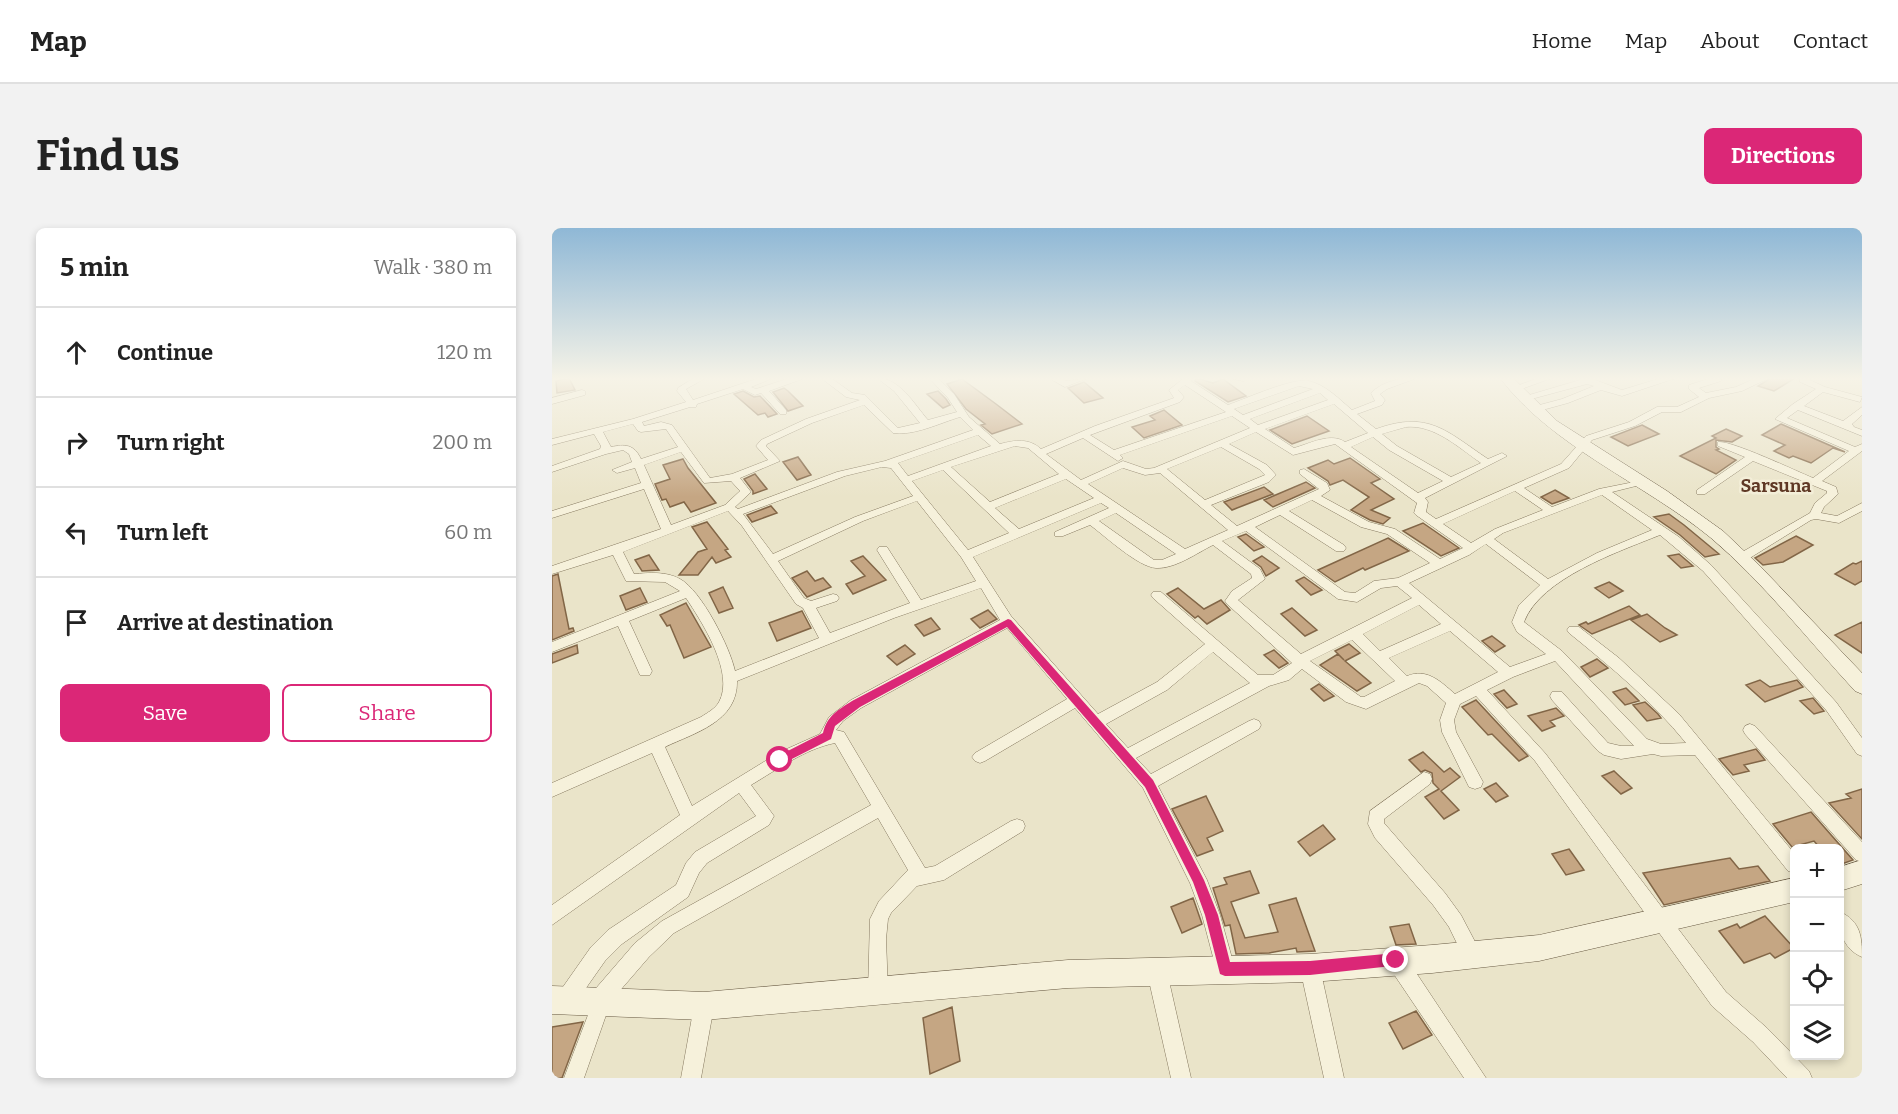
<!DOCTYPE html>
<meta charset="utf-8">
<style>
body{margin:0;font-family:Bitter,serif;background:#f2f2f2;color:#222}
.controls{position:absolute;right:18px;bottom:18px;display:grid;overflow:hidden;border-radius:9px;box-shadow:0 3px 9px #0003}
.controls button{width:54px;height:54px;display:grid;place-items:center;padding:0;border:0;border-bottom:2px solid #e0e0e0;background:#fff;color:#222;font:30px sans-serif}
.stop{position:absolute;width:18px;height:18px;margin:-14px;border:4px solid #db2777;border-radius:50%;background:#fff}
.stop.end{background:#db2777;border-color:#fff;box-shadow:0 2px 6px #0008}
.list{margin:0;padding:0;list-style:none}
h2{display:flex;justify-content:space-between;align-items:center;height:78px;margin:0;padding:0 24px;font-size:26px}
h2 small{font-size:20px;font-weight:400;color:#767676}
.list li{display:grid;grid-template-columns:39px 1fr auto;gap:18px;align-items:center;box-sizing:border-box;height:90px;padding:0 24px;border-top:2px solid #e0e0e0}
.list b{display:block;font-size:22px;white-space:nowrap}
.list em{font-size:20px;font-style:normal;color:#767676}
.actions{display:flex;gap:12px;padding:18px 24px}
.actions a{flex:1;padding:14px 0;border:2px solid #db2777;border-radius:9px;text-align:center;font-size:21px;color:#db2777}
.actions .main{background:#db2777;color:#fff}
.icon{flex:none;width:33px;height:33px;fill:none;stroke:currentColor;stroke-width:2;stroke-linecap:round;stroke-linejoin:round}
.map{position:relative;flex:none;width:1310px;height:850px;overflow:hidden;border-radius:9px}
header{display:flex;align-items:center;gap:36px;box-sizing:border-box;height:84px;padding:0 30px;background:#fff;border-bottom:2px solid #e0e0e0}
header strong{font-size:28px}
nav{display:flex;gap:33px;margin-inline-start:auto;font-size:21px}
.intro{display:flex;align-items:center;justify-content:space-between;box-sizing:border-box;height:144px;padding:0 36px}
h1{margin:0;font-size:42px}
.button{padding:15px 27px;border-radius:9px;background:#db2777;color:#fff;font-size:21px;font-weight:700}
main{display:flex;gap:36px;padding:0 36px}
aside{flex:1;background:#fff;border-radius:9px;box-shadow:0 3px 9px #0003}
.map>svg:first-child{display:block}
</style>
<header>
<strong>Map</strong>
<nav><a>Home</a><a>Map</a><a>About</a><a>Contact</a></nav>
</header>
<div class="intro"><h1>Find us</h1><a class="button">Directions</a></div>
<main>
<aside>
<h2>5 min<small>Walk · 380 m</small></h2>
<ul class="list">
<li><svg class="icon" aria-label="ahead" viewBox="0 0 24 24"><path d="M12 20V5M6 11l6-6 6 6"/></svg><div><b>Continue</b></div><em>120 m</em></li>
<li><svg class="icon" aria-label="right" viewBox="0 0 24 24"><path d="M7 20v-9h11M14 6l5 5-5 5"/></svg><div><b>Turn right</b></div><em>200 m</em></li>
<li><svg class="icon" aria-label="left" viewBox="0 0 24 24"><path d="M17 20v-9H6M10 6l-5 5 5 5"/></svg><div><b>Turn left</b></div><em>60 m</em></li>
<li><svg class="icon" aria-label="arrive" viewBox="0 0 24 24"><path d="M6 21V4h12l-3 4 3 4H6"/></svg><div><b>Arrive at destination</b></div></li>
</ul>
<div class="actions"><a class="main">Save</a><a>Share</a></div>
</aside>
<div class="map">
<svg width="1310" height="850" viewBox="0 0 1310 850">
<rect width="100%" height="100%" fill="#eae4c9"/>
<path fill="#c5a683" stroke="#826647" stroke-width="1.5" d="M17,150L23,162L5,165L4,153Z
M644,150L661,155L671,151L694,168L676,174L643,153Z
M1219,150H1243L1222,163L1206,158Z
M410,151L444,176L470,196L440,206L429,197L433,196L414,181L395,156Z
M532,154L551,170L532,175L516,160Z
M232,160L236,163L251,178L236,183L221,164Z
M191,163L202,169L208,168L225,186L216,189L213,185L206,187L182,166Z
M386,163L394,171L398,177L391,180L375,166Z
M612,182L630,197L592,210L580,199L603,192L598,188Z
M755,188L777,203L740,216L718,202Z
M1229,196L1293,224L1281,220L1259,235L1241,228L1237,230L1222,223L1233,217L1210,207Z
M1090,197L1107,206L1076,218L1059,209Z
M1174,201L1190,208L1180,214L1164,212V219L1167,221L1164,222L1184,232L1164,246L1128,228L1164,210L1160,208Z
M246,229L259,247L245,252L231,234Z
M798,230L828,251L819,255L842,271L819,282L838,290L831,296L818,292L799,282L817,269L791,252L778,257L776,253L756,240L776,232L782,236Z
M131,231L136,240L164,275L139,284L132,274L118,279L114,271L110,272L103,256L118,251L111,237Z
M203,246L215,261L201,266V263L192,251Z
M754,254L763,260L721,279L712,272Z
M712,259L721,266L680,282L672,274Z
M1003,262L1017,270L1000,276L989,269Z
M219,278L225,285L200,294L195,287Z
M1117,286L1132,297L1167,326L1153,329L1128,307L1102,289Z
M155,294L176,321L173,322L179,329L164,335L160,329L146,347H127L146,324L155,321L140,299Z
M871,295L907,320L889,328L851,303Z
M694,306L712,319L702,323L686,309Z
M1244,308L1261,317L1231,334L1211,337L1203,330Z
M836,310L857,323L813,342L811,340L783,354L766,342Z
M1127,326L1141,338L1129,340L1116,328Z
M97,327L107,342L90,343L83,332Z
M311,328L334,352L301,366L294,356L313,348L299,333Z
M710,328L727,340L714,348L709,339L701,333Z
M1310,333V353L1303,357L1283,346L1301,335L1304,336Z
M255,343L263,353L271,350L279,359L255,369L240,350Z
M6,346L17,401L21,400L22,403L0,412V348Z
M752,349L770,362L759,367L744,353Z
M1057,354L1071,363L1057,370L1043,360Z
M171,359L181,380L167,385L157,365Z
M88,360L95,374L74,382L68,368Z
M626,360L652,381L669,372L678,382L655,396L646,388L643,390L615,366Z
M134,375L159,419L132,430L118,397L115,398L108,387Z
M1077,378L1088,387L1040,406L1027,397L1034,394L1036,396Z
M740,380L765,402L753,408L729,386Z
M436,382L445,391L428,400L419,391Z
M250,383L259,400L225,413L217,395Z
M1095,386L1113,400L1125,407L1108,414L1079,392Z
M379,390L388,401L372,408L363,397Z
M1310,394V425L1283,407Z
M940,408L953,418L943,424L930,413Z
M797,416L808,425L793,433L819,455L805,463L768,437L786,426L792,432L783,423Z
M25,417L26,425L0,435V426Z
M353,417L363,426L345,437L335,428Z
M722,422L736,435L727,440L712,427Z
M1045,431L1056,440L1038,449L1029,439Z
M1208,452L1218,459L1245,452L1251,459L1213,474L1194,457Z
M767,456L782,468L772,473L759,461Z
M1074,460L1087,473L1073,477L1061,464Z
M952,462L965,476L955,480L942,466Z
M1261,470L1272,483L1262,486L1248,473Z
M924,472L976,528L967,533L940,506L936,507L910,479Z
M1093,474L1106,486L1109,490L1095,493L1081,477Z
M1004,480L1012,488L998,493L1003,498L990,503L976,488Z
M1204,521L1213,532L1192,537L1197,543L1181,547L1167,531Z
M871,524L892,544L898,540L908,549L889,563L907,582L892,591L873,569L887,561L881,555L880,545L873,542L869,544L857,532Z
M1062,543L1080,560L1069,566L1050,548Z
M944,555L956,568L944,574L932,561Z
M1310,561V611L1277,575L1299,570L1294,566Z
M654,568L671,603L655,610L661,622L645,628L620,581Z
M1259,584L1301,632L1287,637V621H1269L1262,613L1240,619L1221,596Z
M771,597L783,611L758,628L746,614Z
M1017,621L1032,642L1014,647L1000,626Z
M1178,630L1187,641L1206,638L1218,653L1112,677L1091,645Z
M698,643L707,665L679,674L693,710L726,704L717,677L744,670L763,723L745,724L744,720L717,725L684,726L678,697L673,698L661,660L675,656L672,650Z
M641,670L650,696L630,705L619,679Z
M1213,688L1242,720L1223,730L1218,725L1192,735L1167,703L1185,696L1188,700Z
M857,696L864,716L844,717L838,699Z
M400,779L408,833L378,846L371,790Z
M864,783L880,807L851,821L837,795Z
M31,794L10,850H0V799Z"/>
<g fill="none" stroke-linecap="round" stroke-linejoin="round">
<defs>
<path id="street" d="M142,150H154L134,161L141,172L207,150H221L199,159L204,161L238,150H253L217,163L234,182V186H228L209,165L203,167L191,161L145,176L144,179H138L90,194L92,198L109,194L120,197L158,250L180,246L216,232L204,218L209,212L254,191L308,172L294,169L269,150H279L300,165L313,167L346,200L368,195L342,163L325,150C348,150 362,176 376,192L405,184L396,170L377,150H386L402,166L417,189L448,216C463,212 477,210 489,221L543,198L622,170L617,162L632,150H642L639,153L676,177C693,171 742,149 757,153C774,157 787,171 800,182L823,173L819,165C831,153 848,150 865,150L835,161L828,166L833,172L830,177L805,186L824,201C877,182 894,203 936,231L950,225L955,228L873,270L876,274L874,284L884,291L1009,236L1034,208L1077,194L1105,179H1125L1147,169L1137,161V157L1159,150H1170L1169,153L1147,160L1154,165L1184,159L1204,150H1217L1190,163L1157,170L1129,184H1110L1083,198L1040,212L1017,240L972,260L1000,279L1047,261L1092,252V256L1060,264L1127,309L1159,337L1284,474L1310,510V528L1305,526L1274,482L1151,343L1108,307C1066,324 989,350 972,394L1010,423L1095,511L1109,516L1134,515C1100,473 1059,439 1017,405L1015,402L1017,399H1027L1067,430L1127,486L1242,625V645L1236,643L1143,527L1109,528L1101,526L1069,531L1052,527L1046,523L1000,472L998,468L1000,464H1010L1056,515L1069,518H1082L1003,433L961,449L935,462L993,525L1174,764L1215,800L1257,843L1260,850H1235L1201,814L1160,778L983,533L924,468L908,476L902,492L904,504L931,554L929,559L923,561L917,559L890,504L888,492L894,475L875,458L867,455L814,481L794,474L750,441L737,452L717,458L584,530L599,546L697,493L702,491L707,493L709,497L707,501L606,558L655,652L668,687L683,741L680,748L673,751L666,748L650,687L638,655L591,560L523,480L433,533L428,535L423,533L420,529L423,525L515,471L455,400L309,480L291,493L284,502L292,504L373,640L383,638L459,593L465,591L471,593L473,598L471,603L392,652L365,658L339,685L336,691L334,711L336,764L333,771L326,774L319,771L316,764L318,691L327,673L356,642L326,590L122,705L97,729L59,773L32,850H12L39,779L36,773L39,766L83,715L110,693L319,577L283,515C253,521 226,541 199,557L222,588L217,597L155,635L147,645L136,669L70,716L53,733L20,780L13,783L6,780L3,773L6,766L39,719L56,702L124,657L134,635L143,624L204,588L187,565L0,697V677L128,587L100,525L0,569V555L149,489C155,485 163,481 167,474C183,445 150,394 134,370L77,393L100,443L98,447H88L66,398L0,424V414L128,363L113,354L74,353L61,327L0,346V338L109,301L92,261L0,290V283L89,255L83,240L65,245L60,242L80,234L77,226L71,222L54,226L0,244V238L48,221L49,218L42,206L0,217V211L81,191L134,174L125,163L126,160ZM633,157L674,184L562,222L538,207L628,174L632,169L626,162ZM747,158L761,161L691,187L682,181ZM768,165L776,172L706,197L698,191ZM782,176L816,205L793,214C779,204 757,216 742,220L713,201ZM312,177L341,205C362,208 388,195 408,189L421,202L333,233L285,244L186,281L183,279L199,264L188,250L228,233L214,218L215,216L260,195ZM680,188L698,200L602,240L594,241L571,233L529,252L494,226L531,210L566,233L571,230L568,227ZM81,196L86,203L89,204L114,201L126,219L89,231C82,216 73,216 59,219L51,204ZM854,199C882,196 907,220 929,235L899,249L845,218L830,206ZM704,204L741,227L783,216L865,275L862,285L864,287L911,320L888,331L843,301L817,294L769,268L778,262L775,255L752,241L748,242V246L767,261L685,298L659,277L717,254L724,247L715,237L677,216ZM426,207L439,218L356,248L346,235ZM821,209L837,222L891,253L866,265L799,219ZM463,218L476,220L507,246L438,274L399,239ZM669,219L707,241L713,247L653,272L615,241ZM129,224L152,255L179,253L188,263L173,277L119,297L92,237ZM330,239L339,240L361,268L303,289L221,326L191,286L293,248ZM571,240L593,247L608,245L676,302L633,321L536,256ZM391,242L457,305L416,322L360,253ZM514,251L542,270L467,301L443,280ZM963,263L991,282L943,301L919,315L891,296ZM1050,267L1100,302L1045,325L996,351L942,311L951,305ZM760,272L809,299L835,306L878,335L846,350L822,353L803,365L793,364L703,299L728,287L784,323H792L794,320L792,317L737,283ZM365,273L409,329L424,353L369,372L335,319H327L325,322L358,375L278,405L264,380L285,373L287,370L285,367L281,366L259,373L252,370L226,333L311,293ZM549,275L557,280L503,304V308H511L538,297C553,308 586,339 604,340C623,341 645,325 661,317L699,346L700,350L680,363L673,373L675,376L740,435L721,447H706L609,364H601L599,367L601,370L653,416L605,454L546,486L459,388L421,329ZM176,283L190,298L244,376L251,380L267,410L183,443C178,419 149,362 128,351C114,343 97,345 82,346L71,324ZM564,285L624,326L610,332H602L547,293ZM694,303L786,371L805,374L829,360L845,358L860,370L749,426L686,372L713,351L708,341L670,313ZM934,316L988,357L967,377L960,394L965,404L994,426L958,439L857,355L917,327ZM429,360L448,392L299,472L277,489L268,506L228,524L140,578L113,519C142,505 186,494 185,453L342,390ZM867,377L889,396L828,423L811,406ZM898,403L946,444L903,466C888,453 875,440 855,448L837,430ZM800,412L843,453L812,469H809L758,433ZM661,424L698,455L576,520L554,496L615,462Z
M497,150H509L514,153L536,150L513,159Z
M677,150H696L692,153Z
M986,150H1000L964,163L960,160Z
M1026,150H1038L1070,162L1109,150H1124L1070,168L1049,162L1016,175L983,184L978,181L980,179L1010,171L1042,158L1035,156L972,173L967,170L1028,152Z
M1248,150H1259L1258,152L1273,159L1310,169L1308,174L1271,164L1252,178L1291,193L1310,179V187L1300,196L1302,199L1310,202V208L1246,182L1235,190L1303,219L1310,216V223L1270,253L1284,259L1286,266L1272,279L1269,285L1285,288L1310,275V283L1287,295L1264,291L1259,292L1193,333H1185L1183,330L1185,327L1258,285L1263,275L1275,265V263L1201,233L1153,266H1145V262L1193,229L1166,218V214C1179,212 1244,243 1261,250L1297,223L1223,191L1241,176L1264,161L1248,154Z
M30,162L33,163V167L0,176V170Z
M1198,496L1203,498L1310,614V634L1304,632L1193,506L1191,502L1193,498Z
M872,544L878,546L880,551L878,556L832,591V595L893,665L909,687L930,727L928,734L921,736L914,734L897,699L881,677L823,610L816,596L818,583Z
M1288,684C1309,693 1310,710 1310,729C1291,721 1286,702 1288,684Z
M844,723L851,725L934,850H912L837,739L835,732L837,725Z
M758,730L765,733L768,740L792,850H772L748,740L751,733Z
M605,734L612,737L615,744L639,850H619L595,744L598,737Z
M152,768L159,771L162,778L149,850H129L142,778L145,771Z"/>
<path id="secondary" d="M948,150H961L1005,193L1115,263L1171,303L1208,338L1310,445V466L1303,463C1257,413 1211,354 1159,310C1092,255 1000,219 948,150Z
M1310,632V656L1288,663V639Z
M1242,650V674L987,733L880,745L758,754L516,760L152,792L0,786V758L152,764L516,732L758,726L880,717L987,707Z"/>
</defs>
<use href="#street" stroke="#85785f" stroke-width="1"/>
<use href="#secondary" stroke="#675942" stroke-width="1"/>
<use href="#street" fill="#f6f1db" fill-rule="evenodd"/>
<use href="#secondary" fill="#f6f1db" fill-rule="evenodd"/>
</g>
<linearGradient id="sky" x2="0" y2="1"><stop stop-color="#8fb8d6"/><stop offset="0.56" stop-color="#f6f3e7"/><stop offset="1" stop-color="#f6f3e7" stop-opacity="0"/></linearGradient>
<rect width="1310" height="269" fill="url(#sky)"/>
<path fill="#db2777" d="M456,391L459,392L601,552L652,652L666,687L678,734L758,733L844,725L849,727L851,732L849,737L758,747L673,748L668,746L653,687L641,654L593,559L455,399L308,479L283,498L279,511L232,535H224V529L271,505C275,488 286,482 300,473Z"/>
<g text-anchor="middle" dominant-baseline="central" stroke-width="5" stroke-linejoin="round" paint-order="stroke">
<g font-size="18" font-weight="bold" fill="#5f3825" stroke="#f3eed8">
<text x="1224" y="258">Sarsuna</text>
</g>
</g>
</svg>
<div class="controls">
<button>+</button>
<button>−</button>
<button><svg class="icon" aria-label="locate" viewBox="0 0 24 24"><circle cx="12" cy="12" r="6"/><path d="M12 2v4M12 18v4M2 12h4M18 12h4"/></svg></button>
<button><svg class="icon" aria-label="layers" viewBox="0 0 24 24"><path d="M12 4l9 5-9 5-9-5zM3 14l9 5 9-5"/></svg></button>
</div>
<div class="stop" style="left:228px;top:532px"></div>
<div class="stop end" style="left:844px;top:732px"></div>
</div>
</main>
